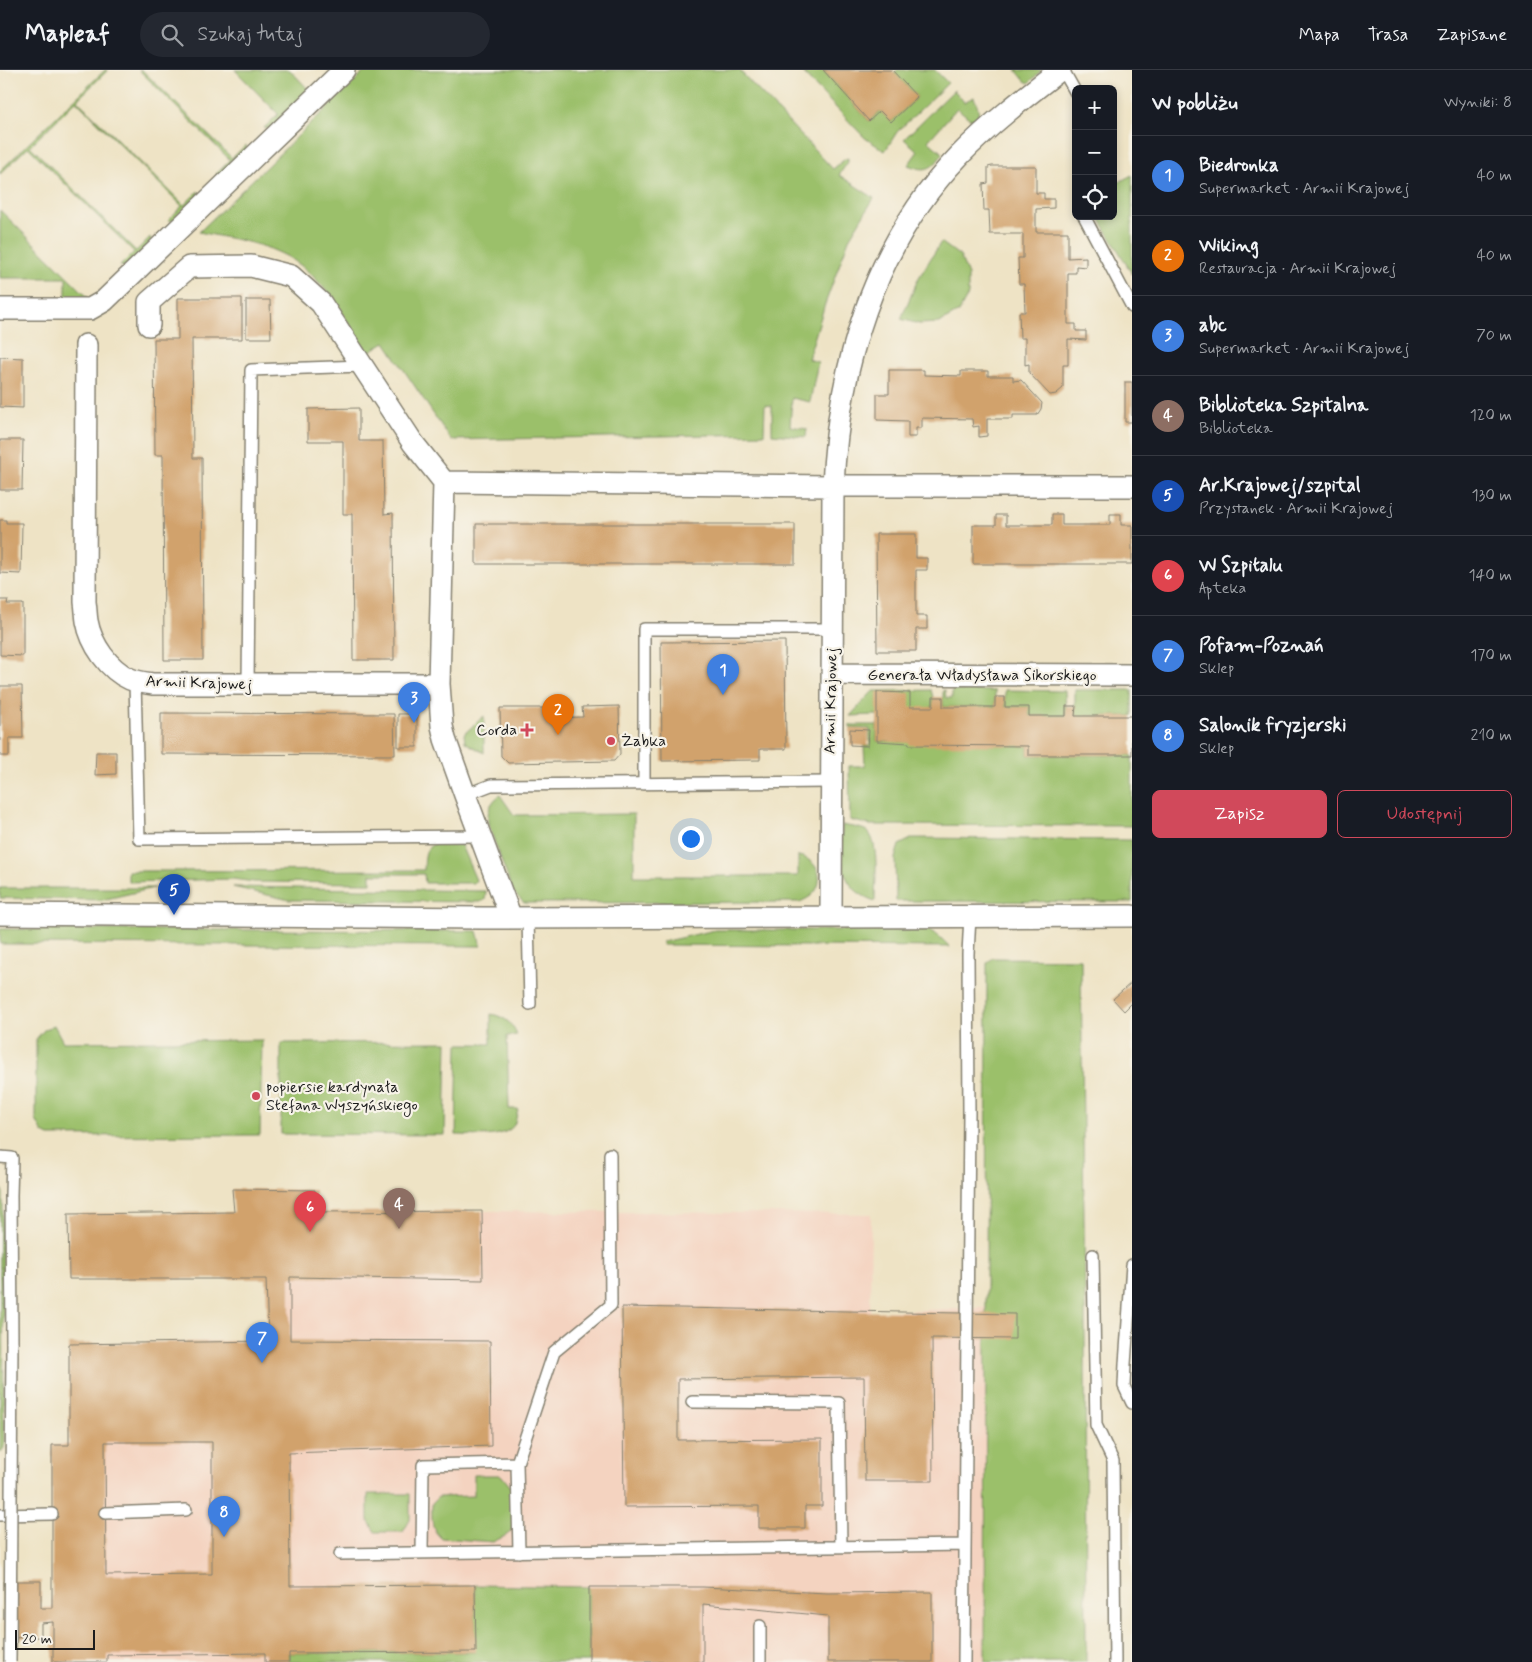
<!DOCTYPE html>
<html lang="pl">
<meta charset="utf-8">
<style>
body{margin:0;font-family:Mynerve,sans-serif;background:#242831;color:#f1f3f6}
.controls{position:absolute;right:15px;top:15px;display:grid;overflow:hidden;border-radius:8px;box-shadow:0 2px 8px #0003}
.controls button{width:45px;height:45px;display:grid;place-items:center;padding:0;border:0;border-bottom:1px solid #363941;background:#171b24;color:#f1f3f6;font:25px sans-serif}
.scale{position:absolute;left:15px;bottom:12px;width:80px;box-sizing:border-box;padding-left:5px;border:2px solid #1c1c1c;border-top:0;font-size:14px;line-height:18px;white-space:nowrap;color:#1c1c1c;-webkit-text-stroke:4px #f7f3e8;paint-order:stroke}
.you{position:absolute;left:690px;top:768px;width:18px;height:18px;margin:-12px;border:4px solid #fff;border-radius:50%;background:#1a73e8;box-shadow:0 0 0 8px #1a73e833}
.badge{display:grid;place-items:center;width:32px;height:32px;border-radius:50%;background:#d1495b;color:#fff;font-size:16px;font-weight:700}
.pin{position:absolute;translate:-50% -41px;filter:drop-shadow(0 1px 2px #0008)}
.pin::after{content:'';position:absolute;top:26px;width:18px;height:15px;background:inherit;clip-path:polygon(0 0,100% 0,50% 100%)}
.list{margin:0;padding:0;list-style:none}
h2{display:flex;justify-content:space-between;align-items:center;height:65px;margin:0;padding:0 20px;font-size:21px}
h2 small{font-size:16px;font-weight:400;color:#9ea1a6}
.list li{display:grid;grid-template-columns:32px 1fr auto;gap:15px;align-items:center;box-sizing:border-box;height:80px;padding:0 20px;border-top:1px solid #363941}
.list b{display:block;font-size:19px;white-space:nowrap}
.list p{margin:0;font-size:16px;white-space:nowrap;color:#9ea1a6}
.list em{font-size:16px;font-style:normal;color:#9ea1a6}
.actions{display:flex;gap:10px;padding:15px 20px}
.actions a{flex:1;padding:11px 0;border:1px solid #d1495b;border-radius:8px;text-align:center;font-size:18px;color:#d1495b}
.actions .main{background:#d1495b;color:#fff}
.icon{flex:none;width:28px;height:28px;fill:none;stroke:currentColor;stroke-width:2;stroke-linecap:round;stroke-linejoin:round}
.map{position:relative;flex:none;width:1132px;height:1592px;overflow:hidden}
header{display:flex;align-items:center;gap:30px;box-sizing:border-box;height:70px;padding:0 25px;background:#171b24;border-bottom:1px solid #363941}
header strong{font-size:24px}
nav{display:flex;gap:28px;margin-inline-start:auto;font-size:18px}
.search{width:350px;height:45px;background:#242831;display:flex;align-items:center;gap:12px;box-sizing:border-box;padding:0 18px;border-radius:28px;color:#9ea1a6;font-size:19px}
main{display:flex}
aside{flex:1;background:#171b24}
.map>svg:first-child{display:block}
</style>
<header>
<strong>Mapleaf</strong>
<div class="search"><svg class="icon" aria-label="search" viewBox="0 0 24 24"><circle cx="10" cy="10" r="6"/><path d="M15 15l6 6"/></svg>Szukaj tutaj</div>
<nav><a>Mapa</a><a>Trasa</a><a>Zapisane</a></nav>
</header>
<main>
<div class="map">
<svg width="1132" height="1592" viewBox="0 0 1132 1592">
<rect width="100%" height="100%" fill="#f7f3e8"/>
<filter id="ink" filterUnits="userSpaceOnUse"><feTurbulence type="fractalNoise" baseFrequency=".02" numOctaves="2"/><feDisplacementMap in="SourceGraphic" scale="10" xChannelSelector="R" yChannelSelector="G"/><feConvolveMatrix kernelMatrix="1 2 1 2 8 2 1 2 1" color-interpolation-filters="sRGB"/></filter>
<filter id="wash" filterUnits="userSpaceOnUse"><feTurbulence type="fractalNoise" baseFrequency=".0096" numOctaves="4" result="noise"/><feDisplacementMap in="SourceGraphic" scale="20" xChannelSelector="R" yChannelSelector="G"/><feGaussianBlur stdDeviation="1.12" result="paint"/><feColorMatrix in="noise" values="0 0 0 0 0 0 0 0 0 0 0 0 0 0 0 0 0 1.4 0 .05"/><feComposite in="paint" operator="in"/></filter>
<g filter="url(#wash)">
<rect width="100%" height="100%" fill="#eee3c5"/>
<path fill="#f4d3c0" d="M482,1141L871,1144L870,1242L1085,1234L1086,1592H53V1553H41V1567L5,1568L4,1511H41V1538L52,1537V1375L69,1374V1274L268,1270L266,1209H69L68,1144Z"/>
<path fill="#9bc06b" stroke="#5c6e44" d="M105,0H108L77,30L184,135L198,121L199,127L173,151L168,150L182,136L76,31L30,76L136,181L150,167L152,172L125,197L120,196L134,182L28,77L0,104V101Z
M139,0H142L232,88L246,75L247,80L220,105L216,104L230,90Z
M235,0H290L309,20L269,59L264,58L278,44Z
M366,0H739L833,99L845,89L848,88V92L839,105L874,128L849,169L825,234L808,289L818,292L810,332L792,328L790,356L807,359L806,367L772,364V336L765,335L764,364L451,370L385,272L367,283C344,247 321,201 280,183C255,171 225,168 199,162Z
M800,0H823L869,51L880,41L891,52L917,27L894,3L897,0H935L948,13L897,62L885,81L865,68Z
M1016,0H1042L1029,13L1025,11Z
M954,20L964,32L974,27C977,35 984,49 970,49L957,38L928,71L941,82L942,85C931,100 926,102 908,95L918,81L904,69Z
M1132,105V204L1098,146H1113V115Z
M0,140L88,227L66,228V208H0Z
M941,172L960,186L968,205V225L959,242L939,253L919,254L901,249L918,209Z
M931,620L933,627V637L877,645L850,646L873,621Z
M943,620H945L946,628H952V620L995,621V637H943Z
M1005,620L1065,621L1066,646H1029V637H1005Z
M1075,620H1132V646H1075Z
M484,646V683L465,672L464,664Z
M850,655H877V671L1028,676V685H1132V756L870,755L850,750L849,696H865L864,676H870V659L850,658Z
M500,725L514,745L634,744V806H798V786C814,788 825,805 816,820C813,826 806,829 800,832L524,833L513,822L488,754C487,740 490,733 500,725Z
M842,755C850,757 862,757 868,762C880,774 875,815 875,831C837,818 842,789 842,755Z
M913,768L1132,770V832L896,831L895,788L899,775Z
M438,773H460L476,810L474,813H425L424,804H371V813L254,812L233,809L128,812V801L424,800C425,788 423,776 438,773Z
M233,817L486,821L485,830L480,832L289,830Z
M0,818H154L102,830L0,828Z
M0,859L477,861L481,876L0,874Z
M715,860H929L940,867L950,877L662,875V872Z
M993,888L1081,889L1085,1234L1086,1592H985L987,893Z
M491,944C505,947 511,952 517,965L507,966L509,1039H518C517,1044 516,1050 514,1055C504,1070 472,1065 456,1065L458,974H491Z
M54,955L63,972L262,970L260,1065L49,1066L43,1063L36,1050V969L44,960Z
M447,972L445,1065L281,1064V973Z
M0,1115L3,1123L4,1378L0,1383Z
M474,1405H501L516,1423L517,1453L507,1465L493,1472L441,1468C430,1458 432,1448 432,1433L438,1427L474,1426Z
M368,1424H410V1450L403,1462H375L368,1450Z
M475,1515L589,1517V1592H289V1583L475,1582Z"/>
<g id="blocks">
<path fill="#d1a26c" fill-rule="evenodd" d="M823,0H892L917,27L891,52L880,41L869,51Z
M992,96H1036V123H1044V129H1054V138L1036,139V162H1068V188L1086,187V197L1076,196V203H1068V254H1076V261H1086V270L1068,269V295H1063V318L1056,324L1050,325L1029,303V294L1025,295V268H1020L1019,242H1025L1024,214H1019L1018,188H1023V164H990L989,140H984L983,114L988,113V97Z
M178,228H242V269H192L193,388H202L203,590H164L163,385H155L154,269H178Z
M246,230H270L271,268H246Z
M0,287L23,288V338L0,337Z
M889,300H924V305L961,306V301H988V306H1013V311L1021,310L1042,333L1041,339L1037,345H1013V349H987V366L979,367V356L973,357L972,349L922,348V358H916V367H908V351L877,350V324H889Z
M1125,312H1132V352H1125Z
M359,338V371H383L384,444L393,443L394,590H353L352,444H343V371H308V339Z
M0,370H23L22,420H0Z
M1052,444H1062V455H1110V444H1121V455H1132V494H973V455H996V445H1006V455H1052Z
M0,450H6V453H22L21,504L0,503Z
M476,454H795V494H476Z
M876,464H916V488H927V500H916V546H927V559H916V581H877Z
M0,530H8L7,534H23V586L0,585Z
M785,571L786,679H760V690L662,691L661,572Z
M0,616H22L23,668H9V686H0Z
M877,622L910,623V637H933V627H943V637H995V627H1005V637H1029V646H1066V636H1076L1075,646H1132V685H1028V676L909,675V673L877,671Z
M619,636L620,684L614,691L508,693L501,686L500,638H547V648L583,647L582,637Z
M161,643L394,644L395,685L161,684Z
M398,644H417V677H398Z
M850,659L869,660L868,676L850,675Z
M96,682H116V704L95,705Z
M1132,912V933L1124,941L1113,929Z
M232,1119L315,1120V1142L482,1141L483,1210L290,1207V1270L490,1271L491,1376L289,1383L290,1516L475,1515L476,1582L289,1583V1592H265V1583L107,1585V1592H53V1552L41,1553V1567L5,1568L4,1511H41V1538H52V1375H69V1274L268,1271L266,1209H69L68,1144L234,1142ZM105,1372H212V1504L106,1505Z
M622,1237L1015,1244V1269L932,1268L933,1411H865L864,1307L678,1309V1370L822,1369V1436H805V1458H759V1436L624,1437Z
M589,1517H703L827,1523L932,1522V1592H828V1546L703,1534V1592H589Z"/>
</g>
</g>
<g filter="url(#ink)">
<use href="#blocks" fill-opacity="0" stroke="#858070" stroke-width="1"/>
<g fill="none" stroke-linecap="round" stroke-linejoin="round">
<defs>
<path id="service" d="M1063,0L1076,23
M1084,146L1132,237
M135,611L139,769L480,766
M248,615L251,300L362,296
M644,714V559H832
M465,725L491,715L830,712
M528,848L530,934
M0,1087L12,1088L11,1125L12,1273
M1093,1185L1096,1355L1113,1391L1115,1592
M1132,1195L1125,1294L1124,1316L1132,1333
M692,1332L839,1333L841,1477
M105,1443L186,1440
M0,1445L52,1444
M519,1482L517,1393L554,1282L611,1235L610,1084
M422,1483L423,1395L517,1393
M340,1484L965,1475
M760,1556V1592
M964,1592L969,1043L968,884L970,846"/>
<path id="minor" d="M0,239H90L104,231L344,0
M149,255V232L189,197L251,196L291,206L321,233L413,373L444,412L439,614L442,656L445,669L465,725L511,848
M86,275L85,532C86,538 86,545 87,551C91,574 109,600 130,609C137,612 146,613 153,614H439
M444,412L833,416H1132
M833,604L1132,605
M0,844L482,848L1132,846
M831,846L833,416C838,297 874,174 959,86C990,54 1025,27 1060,0"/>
</defs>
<use href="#service" stroke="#858070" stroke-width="14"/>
<use href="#minor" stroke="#858070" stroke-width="24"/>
<use href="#service" stroke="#fff" stroke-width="11"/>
<use href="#minor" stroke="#fff" stroke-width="21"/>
<defs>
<path id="service-bridge" d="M10,1592L12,1273"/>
</defs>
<use href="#service-bridge" stroke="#858070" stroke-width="14" stroke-linecap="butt"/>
<use href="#service-bridge" stroke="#fff" stroke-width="11"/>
</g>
</g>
<g fill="#d1495b" stroke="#f7f3e8" stroke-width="2">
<path d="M524.5 652.5h5v5h5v5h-5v5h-5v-5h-5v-5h5z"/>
<circle cx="611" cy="671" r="5"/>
<circle cx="256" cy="1026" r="5"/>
</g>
<g text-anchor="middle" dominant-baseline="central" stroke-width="4.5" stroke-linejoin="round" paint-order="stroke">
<g font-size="16" fill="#1c1c1c" stroke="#f7f3e8">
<text x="982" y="605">Generała Władysława Sikorskiego</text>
<text transform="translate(199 613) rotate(2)">Armii Krajowej</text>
<text transform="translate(831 631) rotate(-89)">Armii Krajowej</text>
</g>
<g font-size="16" fill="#1c1c1c" stroke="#f7f3e8" text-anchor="start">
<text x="517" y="660" text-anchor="end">Corda</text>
<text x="621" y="671">Żabka</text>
<text x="266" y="1017">popiersie kardynała<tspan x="266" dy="18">Stefana Wyszyńskiego</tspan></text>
</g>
</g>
</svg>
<div class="controls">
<button>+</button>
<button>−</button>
<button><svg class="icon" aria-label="locate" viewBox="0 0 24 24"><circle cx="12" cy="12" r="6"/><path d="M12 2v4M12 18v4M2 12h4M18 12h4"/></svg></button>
</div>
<div class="scale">20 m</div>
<div class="you"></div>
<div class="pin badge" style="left:723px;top:625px;background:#3f7fe0">1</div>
<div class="pin badge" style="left:558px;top:665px;background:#e8710a">2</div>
<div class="pin badge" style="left:414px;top:653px;background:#3f7fe0">3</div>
<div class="pin badge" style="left:399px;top:1159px;background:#8d6e63">4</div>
<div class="pin badge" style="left:174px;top:845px;background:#1a4fb4">5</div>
<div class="pin badge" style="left:310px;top:1162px;background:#e0444e">6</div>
<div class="pin badge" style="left:262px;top:1293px;background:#3f7fe0">7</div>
<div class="pin badge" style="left:224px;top:1467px;background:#3f7fe0">8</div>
</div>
<aside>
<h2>W pobliżu<small>Wyniki: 8</small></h2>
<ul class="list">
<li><span class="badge" style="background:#3f7fe0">1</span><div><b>Biedronka</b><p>Supermarket · Armii Krajowej</p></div><em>40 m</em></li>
<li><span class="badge" style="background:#e8710a">2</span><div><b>Wiking</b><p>Restauracja · Armii Krajowej</p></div><em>40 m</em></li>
<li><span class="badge" style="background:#3f7fe0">3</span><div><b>abc</b><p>Supermarket · Armii Krajowej</p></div><em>70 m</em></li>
<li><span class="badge" style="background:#8d6e63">4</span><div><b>Biblioteka Szpitalna</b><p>Biblioteka</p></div><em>120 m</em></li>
<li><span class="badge" style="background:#1a4fb4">5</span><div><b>Ar.Krajowej/szpital</b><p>Przystanek · Armii Krajowej</p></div><em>130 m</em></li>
<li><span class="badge" style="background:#e0444e">6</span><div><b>W Szpitalu</b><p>Apteka</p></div><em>140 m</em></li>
<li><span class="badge" style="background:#3f7fe0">7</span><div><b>Pofam-Poznań</b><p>Sklep</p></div><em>170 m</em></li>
<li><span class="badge" style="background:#3f7fe0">8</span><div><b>Salonik fryzjerski</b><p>Sklep</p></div><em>210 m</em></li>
</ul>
<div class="actions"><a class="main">Zapisz</a><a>Udostępnij</a></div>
</aside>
</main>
